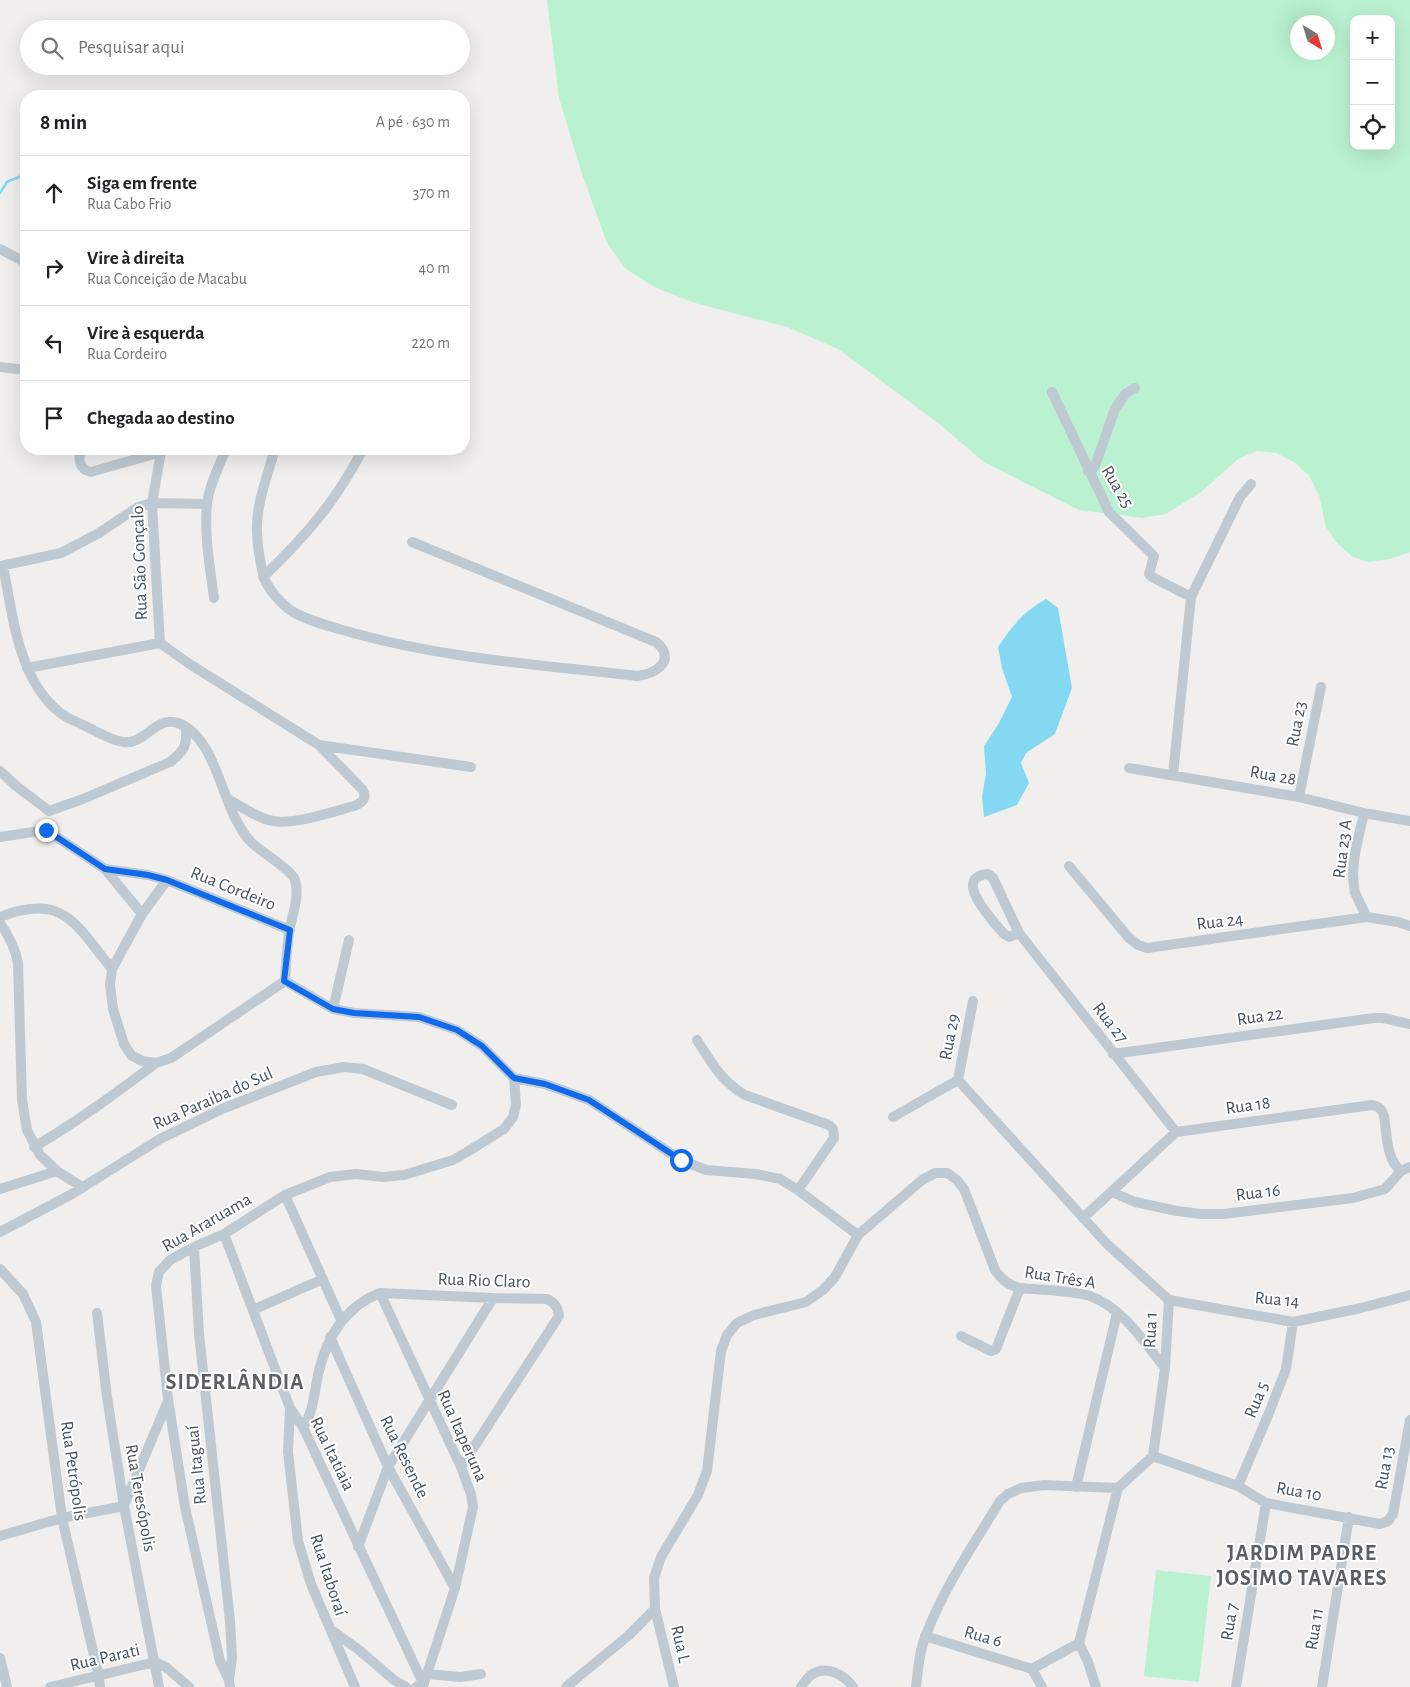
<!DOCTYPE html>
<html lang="pt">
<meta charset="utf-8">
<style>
body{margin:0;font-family:"Alegreya Sans",sans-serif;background:#f6f6f6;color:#202124}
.controls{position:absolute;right:15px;top:15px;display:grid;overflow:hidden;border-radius:10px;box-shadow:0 5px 20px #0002}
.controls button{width:45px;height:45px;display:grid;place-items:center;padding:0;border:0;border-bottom:1px solid #e0e0e0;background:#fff;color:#202124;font:25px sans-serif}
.compass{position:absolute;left:1290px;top:15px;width:45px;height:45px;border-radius:50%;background:#fff;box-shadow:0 5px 20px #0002;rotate:142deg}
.stop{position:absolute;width:15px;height:15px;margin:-11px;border:4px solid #0f6beb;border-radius:50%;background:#fff}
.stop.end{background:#0f6beb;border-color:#fff;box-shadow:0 1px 5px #0008}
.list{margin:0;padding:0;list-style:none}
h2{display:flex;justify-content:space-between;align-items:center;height:65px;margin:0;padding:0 20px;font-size:21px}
h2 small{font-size:16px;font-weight:400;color:#757577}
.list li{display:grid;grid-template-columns:32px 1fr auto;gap:15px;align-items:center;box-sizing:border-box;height:75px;padding:0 20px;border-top:1px solid #e0e0e0}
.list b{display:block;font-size:19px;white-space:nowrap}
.list p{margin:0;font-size:16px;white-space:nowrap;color:#757577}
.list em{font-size:16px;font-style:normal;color:#757577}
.icon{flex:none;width:28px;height:28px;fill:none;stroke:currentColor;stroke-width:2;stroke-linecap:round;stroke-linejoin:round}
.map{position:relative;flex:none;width:1410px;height:1687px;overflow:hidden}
.search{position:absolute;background:#fff;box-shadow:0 5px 20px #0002;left:20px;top:20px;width:450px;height:55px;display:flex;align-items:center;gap:12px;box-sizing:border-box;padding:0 18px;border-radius:28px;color:#757577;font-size:19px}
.panel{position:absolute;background:#fff;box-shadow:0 5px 20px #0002;left:20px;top:90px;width:450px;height:365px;border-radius:20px}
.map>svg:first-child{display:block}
</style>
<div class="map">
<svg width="1410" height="1687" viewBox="0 0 1410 1687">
<rect width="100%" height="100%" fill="#f1eeee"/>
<path fill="#baf1d1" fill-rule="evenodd" d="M547,0H1410V552L1390,559L1368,562L1353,557L1337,543L1326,527L1319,495L1309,476L1294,462L1276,453L1257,451L1238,459L1201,492L1166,514L1143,518L1079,510L984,462L937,422L838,349L787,327L695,303L654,287L626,269L607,243L582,174L559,98ZM1354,19H1391V146H1354ZM1298,22H1328V52H1298Z
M1156,1570L1211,1576L1199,1682L1144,1676Z"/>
<path fill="#85d8f1" d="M1046,599L1058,608L1072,688L1055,734L1026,753L1021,763L1029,783L1017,805L984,817L982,797L986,774L984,746L999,723L1012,697L1002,668L998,647C1012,626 1023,612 1046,599Z"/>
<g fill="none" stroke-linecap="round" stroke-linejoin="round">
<path stroke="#85d8f1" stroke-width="2.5" d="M0,193L7,182L26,174"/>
<path stroke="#bec9d2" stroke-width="10" d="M0,249L25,262
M0,367L26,370
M1052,392L1109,512L1154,556L1149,574L1152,577L1191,597
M81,449C78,460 79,469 91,472L161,452L163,449
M275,449C263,490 251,516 260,559C261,565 262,572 264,578C269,590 282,605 293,612C313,623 336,628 357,634C448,659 543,665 637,676C657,674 677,659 656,642L412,542
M1088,471L1092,470L1095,466L1115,409L1125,394L1135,388
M0,566L61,553L99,533L138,507L152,503L207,504
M263,577C306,536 336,501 363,449
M214,598C210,568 204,535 207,504C209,486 219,466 226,449
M160,643L188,663L319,745L362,789C368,798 362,803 354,806C332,812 294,825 273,821C257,818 242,807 228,799
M160,643L152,503L161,452
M27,668L160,643
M319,745L471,767
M1129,768L1299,797L1364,813L1410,821
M0,771L15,785L49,811
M1173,775L1191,597L1240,497L1251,484
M1299,797L1321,687
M49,811L83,799L170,762C185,750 187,746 186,728
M1364,813C1359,837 1349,866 1355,892C1358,900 1363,909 1367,917
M0,837L46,830L105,869L142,914
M1069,866L1129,938L1138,945L1147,948L1367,917L1398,922L1410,926
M105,869L148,875L167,880L290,930
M0,917C64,892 76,925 112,969L110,985L113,1009L124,1044L131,1055L142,1061L156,1063L171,1058L285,981C286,964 287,948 289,932C292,915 300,897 295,880C292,870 261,852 252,843C247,838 242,831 239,825C221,797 214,736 178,723C157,715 144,745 124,742C112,741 100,733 89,728C82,724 75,721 68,718C19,689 13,616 3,566
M0,923C9,936 15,947 18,963L22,1100L27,1130L40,1155L57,1171L82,1187
M1019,933L1009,937L1004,934C995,923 950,877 988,874L993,878L1019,933L1176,1132
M112,969L142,914L167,880
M285,981L333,1009L354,1013L419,1017L457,1030L482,1046L514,1078L545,1084L589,1100L681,1160L706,1170L756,1174L780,1179L798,1190L858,1235
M333,1009L349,940
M697,1040C711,1062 721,1081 745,1095L829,1125L833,1129L834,1138L798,1190
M1113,1054L1374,1018H1383L1410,1024
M958,1080L1107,1244L1169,1300L1165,1368L1153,1456L1118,1488L1079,1643L1088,1662L1096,1687
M958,1080L973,1001
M893,1117L958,1080
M34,1147C77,1122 116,1093 156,1063
M0,1189L57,1171
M1112,1192L1135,1202L1177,1211L1201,1214H1224L1353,1198L1385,1189L1401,1171L1410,1167
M285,1195L341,1320
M1083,1218L1176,1132L1372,1105C1379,1106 1382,1109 1384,1116C1387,1133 1386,1160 1401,1171
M0,1232L72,1194L160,1139L222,1109L316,1072L344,1067L363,1069L452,1105
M224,1234L290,1408L303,1427L423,1683L416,1687
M194,1247L199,1334L230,1621L232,1658L229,1680
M0,1269L23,1294L36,1322L62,1518L99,1677L100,1687
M380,1293L461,1467L471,1494L473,1507L455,1588L423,1686
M1169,1300L1293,1322L1361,1308L1410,1295
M253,1310L323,1279
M97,1313L107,1397L124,1506L159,1687
M961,1336L991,1351L996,1349L1020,1288
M330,1337L388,1467L455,1588
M290,1408L288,1452L298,1541L311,1584L355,1687
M303,1427C314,1411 314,1393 318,1375C326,1339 344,1307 380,1293L493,1298L547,1299C555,1303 558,1307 559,1316L461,1467
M1153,1456L1238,1486L1266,1503L1380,1524L1388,1521L1393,1514L1410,1420
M1238,1486L1269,1413L1286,1369L1293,1322
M1076,1487L1117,1313
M124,1505L168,1401
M0,1536L62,1518L124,1506
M358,1547L388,1467L493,1298
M330,1629L359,1650L394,1680L406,1687
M925,1636L1032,1669L1042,1687
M0,1658L7,1687
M1032,1669L1079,1643
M426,1674L461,1677L481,1674
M50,1687L155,1662L167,1668L189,1687
M230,1687L229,1680L220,1661L185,1507L168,1399L156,1286L159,1272L170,1260L194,1247L224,1234L285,1195L330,1177L356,1174L383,1177L404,1175L453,1160L467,1152L504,1129L513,1117L516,1105L514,1078
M566,1687L628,1636L655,1609
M674,1687L655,1609L654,1578L661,1557L698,1495L707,1471L721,1351L727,1335L737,1323L754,1315L806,1302L823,1290L835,1277L858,1235L922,1180L935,1173H947L957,1180L964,1189L995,1270C1002,1280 1008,1285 1020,1288C1040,1290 1072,1290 1090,1296C1123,1308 1144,1342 1165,1368
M801,1687C804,1683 807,1678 811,1675C826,1664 844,1675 853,1687
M916,1687C918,1670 919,1651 926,1635C944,1587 974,1544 1000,1501L1008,1494L1021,1488L1044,1485L1118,1488
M1236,1687L1266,1503
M1322,1687L1349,1517"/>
</g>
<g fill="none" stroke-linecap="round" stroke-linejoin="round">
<path stroke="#0f6beb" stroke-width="6" d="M46,830L105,869L148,875L167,880L290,930L284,981L333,1009L354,1013L419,1017L457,1030L482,1046L514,1078L545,1084L589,1100L681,1160"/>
</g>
<g text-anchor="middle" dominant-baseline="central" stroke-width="4" stroke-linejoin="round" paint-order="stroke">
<g font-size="18" fill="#46525d" stroke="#fff">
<text transform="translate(1117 487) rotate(59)">Rua 25</text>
<text transform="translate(140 563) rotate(-92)">Rua São Gonçalo</text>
<text transform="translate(1297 724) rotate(-79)">Rua 23</text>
<text transform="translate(1273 776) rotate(10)">Rua 28</text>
<text transform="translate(1343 849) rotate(-83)">Rua 23 A</text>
<text transform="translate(233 889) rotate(22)">Rua Cordeiro</text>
<text transform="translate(1220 922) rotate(-7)">Rua 24</text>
<text transform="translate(1260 1017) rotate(-8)">Rua 22</text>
<text transform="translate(1110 1023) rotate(52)">Rua 27</text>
<text transform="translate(950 1037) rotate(-79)">Rua 29</text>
<text transform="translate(213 1099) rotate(-24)">Rua Paraiba do Sul</text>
<text transform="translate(1248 1106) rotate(-8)">Rua 18</text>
<text transform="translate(1258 1193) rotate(-7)">Rua 16</text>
<text transform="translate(207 1223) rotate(-30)">Rua Araruama</text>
<text transform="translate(1060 1278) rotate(9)">Rua Três A</text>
<text transform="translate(484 1281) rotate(2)">Rua Rio Claro</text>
<text transform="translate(1277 1300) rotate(5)">Rua 14</text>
<text transform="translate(1151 1330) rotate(-87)">Rua 1</text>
<text transform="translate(1257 1400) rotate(-68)">Rua 5</text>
<text transform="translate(462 1436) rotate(66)">Rua Itaperuna</text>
<text transform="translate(332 1454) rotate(64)">Rua Itatiaia</text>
<text transform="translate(404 1457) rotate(64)">Rua Resende</text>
<text transform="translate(197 1465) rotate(-96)">Rua Itaguaí</text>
<text transform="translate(1385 1468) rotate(-80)">Rua 13</text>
<text transform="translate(73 1471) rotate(82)">Rua Petrópolis</text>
<text transform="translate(1299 1492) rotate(10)">Rua 10</text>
<text transform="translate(140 1498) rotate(80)">Rua Teresópolis</text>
<text transform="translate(328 1575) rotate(72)">Rua Itaboraí</text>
<text transform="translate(1230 1622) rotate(-81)">Rua 7</text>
<text transform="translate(1315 1629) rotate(-81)">Rua 11</text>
<text transform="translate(983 1637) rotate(16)">Rua 6</text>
<text transform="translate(680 1644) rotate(77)">Rua L</text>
<text transform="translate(105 1658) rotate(-13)">Rua Parati</text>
</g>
<g font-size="22" font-weight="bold" letter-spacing="1" fill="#5b5f64" stroke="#fff">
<text x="235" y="1382">SIDERLÂNDIA</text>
<text x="1302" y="1553">JARDIM PADRE<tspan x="1302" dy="25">JOSIMO TAVARES</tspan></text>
</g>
</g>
</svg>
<div class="controls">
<button>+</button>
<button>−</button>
<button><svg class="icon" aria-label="locate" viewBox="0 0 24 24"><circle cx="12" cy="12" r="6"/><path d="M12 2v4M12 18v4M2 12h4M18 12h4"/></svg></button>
</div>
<svg class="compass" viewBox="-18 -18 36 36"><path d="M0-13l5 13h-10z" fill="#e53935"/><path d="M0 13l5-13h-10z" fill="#757577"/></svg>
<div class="stop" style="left:681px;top:1160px"></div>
<div class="stop end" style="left:46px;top:830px"></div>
<div class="search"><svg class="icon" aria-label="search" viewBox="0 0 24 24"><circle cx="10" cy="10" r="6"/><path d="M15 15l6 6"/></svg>Pesquisar aqui</div>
<section class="panel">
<h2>8 min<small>A pé · 630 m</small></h2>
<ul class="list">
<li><svg class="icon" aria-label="ahead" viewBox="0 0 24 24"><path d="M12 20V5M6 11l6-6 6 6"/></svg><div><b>Siga em frente</b><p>Rua Cabo Frio</p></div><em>370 m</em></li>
<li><svg class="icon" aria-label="right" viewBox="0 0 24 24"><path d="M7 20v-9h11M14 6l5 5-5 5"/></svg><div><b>Vire à direita</b><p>Rua Conceição de Macabu</p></div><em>40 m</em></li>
<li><svg class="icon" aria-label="left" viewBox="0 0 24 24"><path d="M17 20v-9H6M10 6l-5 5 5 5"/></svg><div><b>Vire à esquerda</b><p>Rua Cordeiro</p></div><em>220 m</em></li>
<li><svg class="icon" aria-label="arrive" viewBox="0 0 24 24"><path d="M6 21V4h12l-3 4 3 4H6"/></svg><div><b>Chegada ao destino</b></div></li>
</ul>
</section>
</div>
